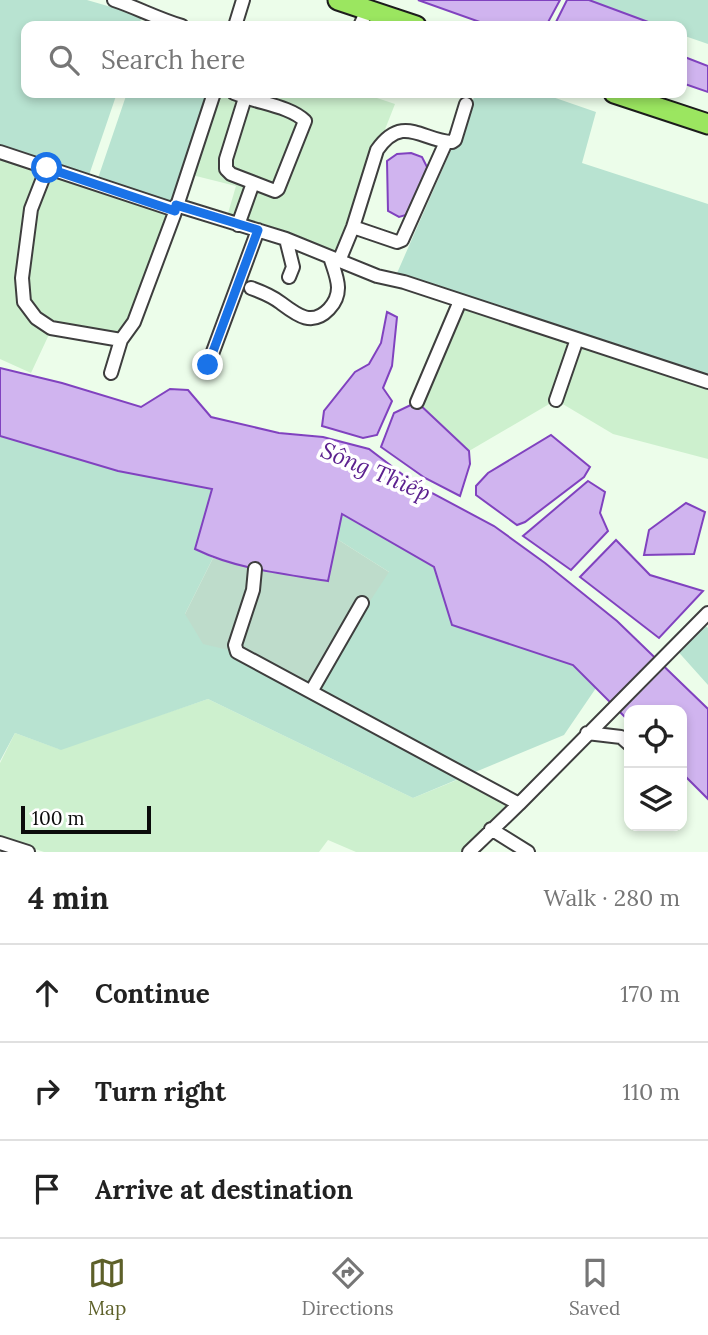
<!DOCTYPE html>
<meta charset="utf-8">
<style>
body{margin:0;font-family:Lora,serif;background:#f6f6f6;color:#222}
.controls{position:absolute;right:21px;bottom:21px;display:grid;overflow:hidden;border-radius:14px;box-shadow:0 4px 10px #0003}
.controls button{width:63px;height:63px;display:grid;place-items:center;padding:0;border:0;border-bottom:2px solid #e0e0e0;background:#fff;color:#222;font:35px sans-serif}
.scale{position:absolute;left:21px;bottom:18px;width:130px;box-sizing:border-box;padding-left:7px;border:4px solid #0b0b0b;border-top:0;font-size:19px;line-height:24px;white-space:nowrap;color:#0b0b0b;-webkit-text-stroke:5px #fff;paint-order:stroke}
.stop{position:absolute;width:21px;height:21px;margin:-16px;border:5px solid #1a73e8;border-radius:50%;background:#fff}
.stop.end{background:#1a73e8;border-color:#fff;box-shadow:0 2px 7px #0008}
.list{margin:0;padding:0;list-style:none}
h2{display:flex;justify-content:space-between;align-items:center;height:91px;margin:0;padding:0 28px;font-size:30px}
h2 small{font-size:23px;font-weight:400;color:#767676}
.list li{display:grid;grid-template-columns:46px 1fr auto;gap:21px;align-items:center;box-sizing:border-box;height:98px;padding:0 28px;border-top:2px solid #e0e0e0}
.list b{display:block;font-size:26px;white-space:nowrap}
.list em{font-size:23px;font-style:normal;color:#767676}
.icon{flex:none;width:38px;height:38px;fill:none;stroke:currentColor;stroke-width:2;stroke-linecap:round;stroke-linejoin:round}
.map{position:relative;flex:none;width:708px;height:852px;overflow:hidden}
.search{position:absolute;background:#fff;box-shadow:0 4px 10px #0003;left:21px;right:21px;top:21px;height:77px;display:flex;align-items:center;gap:18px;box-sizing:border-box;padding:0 24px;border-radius:14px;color:#767676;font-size:26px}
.sheet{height:385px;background:#fff}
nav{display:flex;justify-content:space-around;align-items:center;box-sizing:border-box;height:98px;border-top:2px solid #e0e0e0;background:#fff;font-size:19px;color:#767676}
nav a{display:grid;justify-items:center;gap:4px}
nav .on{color:#5d6029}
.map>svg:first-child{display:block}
</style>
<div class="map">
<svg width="708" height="852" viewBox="0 0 708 852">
<rect width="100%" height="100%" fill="#ecfdea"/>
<path fill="#cdf0ce" d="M217,93H250L270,99L272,93H375L374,97L395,104L336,254L226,220L236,186L192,175Z
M0,152L175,210L121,340L52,328L31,373L0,359Z
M460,301L708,382V459L613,434L556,400L469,451L417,402Z
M208,699L413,798L467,776L519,804L471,852H356L328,840L319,852H44L0,837V763L15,733L59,749Z"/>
<path fill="#b8e3d1" d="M0,0H87L142,16L139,26H26V93H117L87,181L0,153Z
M589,0H708V44L682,35V26H659Z
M127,93H214L175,210L96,184Z
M476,93H541L596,112L582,163L708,204V382L394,280Z
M0,436L111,469L213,489L195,549L213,558L185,614L389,572L337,539L342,514L434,567L452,625L573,665L596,688L564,735L413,798L208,699L61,750L15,733L0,761Z
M700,621L708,628V685L674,647Z"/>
<path fill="#bedccb" d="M337,539L389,572L312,690L237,652L203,644L185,614L213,558L255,569L328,581Z"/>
<path fill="#d0b4ef" stroke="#8042bf" stroke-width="2" d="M418,0H560L546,26H491Z
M567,0H589L659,26H554Z
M682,56L708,66V92L682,83Z
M411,153L422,157L428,169L406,215L399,217L388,211L387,161L397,154Z
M387,312L397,317L392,366L383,388L392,401L377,435L363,438L322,426L324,411L355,372L369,364L381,343Z
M0,368L62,383L141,407L170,389L188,390L211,417L279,433L323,437L369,449L415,484L494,526L545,563L617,621L708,709V799L682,773V710H629V721L573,665L452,625L434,567L342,514L328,581C283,574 236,569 195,549L212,489L118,471L0,436Z
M417,402L469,451L470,464L460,496L425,478L381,447L394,413Z
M551,435L590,467L584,477L525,522L517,525L476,495V486L488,473Z
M588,481L605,492L600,513L608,531L571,570L523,536Z
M686,503L705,512L694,554L644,555L649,530Z
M616,540L650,575L703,591L659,638L580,577Z"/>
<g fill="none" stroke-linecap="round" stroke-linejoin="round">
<defs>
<path id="minor" d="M114,0C138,8 158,19 182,26
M235,26L243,0
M360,26L367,10
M234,93L248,98
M248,98C266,104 292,108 305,121L278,189L275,191L231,174L226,169V159L244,101Z
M0,152L175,210
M47,168L31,209L22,278L24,302L36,318L51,328L121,340
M176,205L286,239L293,267L289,277
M238,225L253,183
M353,227L397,242L402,240L446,142
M286,239L377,276L404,282L708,382
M339,261L353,227L377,150C403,113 422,141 452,142L455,140L466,104
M251,288C262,292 272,296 281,303C297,315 312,327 329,309C345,292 336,276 330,257
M208,365L258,230
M111,373L121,340L134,322L174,215L214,93
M556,400L577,339
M417,402L460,301
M255,569L253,590L235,645L237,652L519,804
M312,690L362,603
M587,733L621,737L629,744
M491,829L528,852
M0,843L28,852
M469,852L519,804L708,613"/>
<path id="highway" d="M338,0L416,26
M614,93L708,124"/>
</defs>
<use href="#minor" stroke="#3e3e3e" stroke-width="16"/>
<use href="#highway" stroke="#1c1c1c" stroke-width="23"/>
<use href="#minor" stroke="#fff" stroke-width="12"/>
<use href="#highway" stroke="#9be660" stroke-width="19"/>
</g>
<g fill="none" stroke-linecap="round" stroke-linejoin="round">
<path stroke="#1a73e8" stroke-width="9" d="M47,168L175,211L176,205L258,230L208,365"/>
</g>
<g text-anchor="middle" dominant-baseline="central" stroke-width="7" stroke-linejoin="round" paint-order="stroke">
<g font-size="23" font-style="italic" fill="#5c218f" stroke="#fff">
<text transform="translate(376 471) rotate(23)">Sông Thiếp</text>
</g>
</g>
</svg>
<div class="controls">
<button><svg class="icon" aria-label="locate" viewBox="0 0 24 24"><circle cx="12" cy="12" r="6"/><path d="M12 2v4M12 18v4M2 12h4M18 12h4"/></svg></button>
<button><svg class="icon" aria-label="layers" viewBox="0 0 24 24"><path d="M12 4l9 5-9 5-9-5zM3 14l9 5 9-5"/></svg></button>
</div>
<div class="scale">100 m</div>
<div class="stop" style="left:47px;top:168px"></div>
<div class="stop end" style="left:208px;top:365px"></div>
<div class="search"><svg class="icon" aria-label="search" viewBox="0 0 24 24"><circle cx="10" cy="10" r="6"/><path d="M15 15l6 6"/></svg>Search here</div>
</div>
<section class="sheet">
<h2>4 min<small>Walk · 280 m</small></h2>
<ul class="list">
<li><svg class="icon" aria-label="ahead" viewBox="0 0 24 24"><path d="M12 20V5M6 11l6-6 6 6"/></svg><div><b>Continue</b></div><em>170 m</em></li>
<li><svg class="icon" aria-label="right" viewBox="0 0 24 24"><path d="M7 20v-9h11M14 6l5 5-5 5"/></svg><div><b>Turn right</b></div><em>110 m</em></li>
<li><svg class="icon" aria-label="arrive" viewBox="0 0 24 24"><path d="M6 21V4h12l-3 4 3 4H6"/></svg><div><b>Arrive at destination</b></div></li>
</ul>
</section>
<nav>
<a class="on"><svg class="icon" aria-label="map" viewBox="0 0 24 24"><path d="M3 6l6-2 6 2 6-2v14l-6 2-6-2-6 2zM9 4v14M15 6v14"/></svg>Map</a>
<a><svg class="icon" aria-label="directions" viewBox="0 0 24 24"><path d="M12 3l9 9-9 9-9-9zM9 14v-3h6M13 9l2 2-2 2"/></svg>Directions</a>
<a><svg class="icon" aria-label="saved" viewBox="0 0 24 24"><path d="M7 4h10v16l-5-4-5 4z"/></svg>Saved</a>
</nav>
